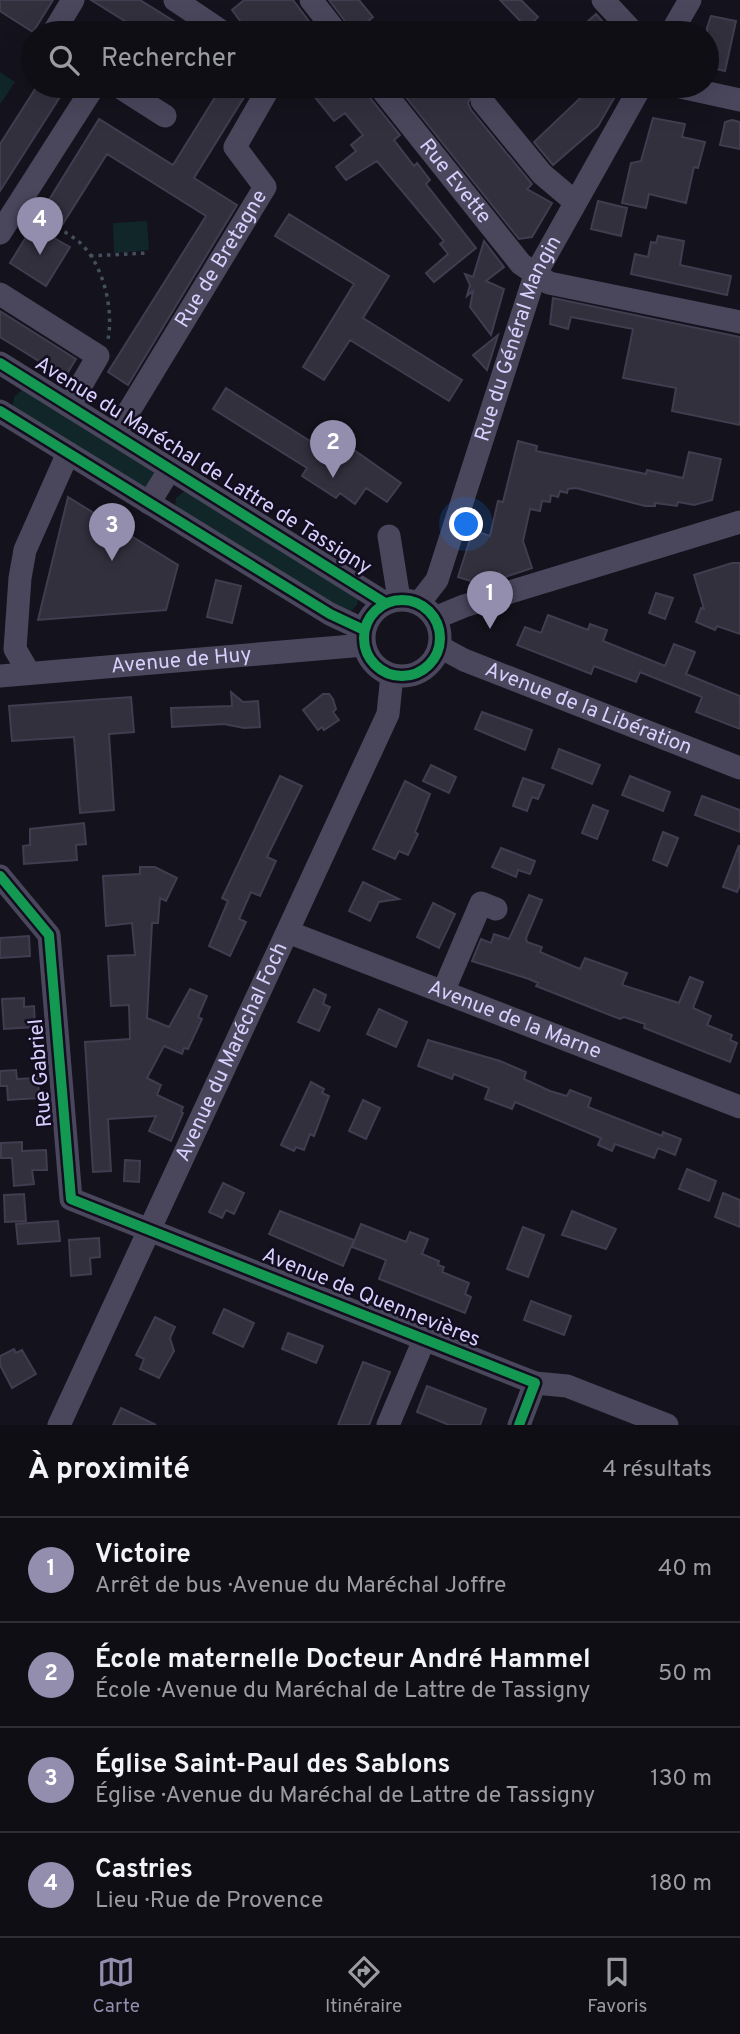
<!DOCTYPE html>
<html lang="fr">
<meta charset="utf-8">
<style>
body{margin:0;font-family:Overpass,sans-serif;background:#1d1c22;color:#f1f3f6}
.you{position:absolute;left:467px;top:525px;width:24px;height:24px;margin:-18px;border:5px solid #fff;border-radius:50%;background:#1a73e8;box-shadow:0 0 0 10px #1a73e833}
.badge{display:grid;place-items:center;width:46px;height:46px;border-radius:50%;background:#938dae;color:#fff;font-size:23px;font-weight:700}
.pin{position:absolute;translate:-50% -58px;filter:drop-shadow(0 2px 4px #0008)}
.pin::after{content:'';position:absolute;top:37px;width:24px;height:21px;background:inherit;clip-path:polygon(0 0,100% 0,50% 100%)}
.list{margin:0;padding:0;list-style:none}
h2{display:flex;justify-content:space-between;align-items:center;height:91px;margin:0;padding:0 28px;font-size:30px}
h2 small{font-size:23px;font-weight:400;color:#9b9ca0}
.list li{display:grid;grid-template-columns:46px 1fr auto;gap:21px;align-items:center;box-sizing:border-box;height:105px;padding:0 28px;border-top:2px solid #2f2e34}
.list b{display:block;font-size:26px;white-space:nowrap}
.list p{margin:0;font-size:23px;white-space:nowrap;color:#9b9ca0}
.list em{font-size:23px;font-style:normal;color:#9b9ca0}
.icon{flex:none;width:38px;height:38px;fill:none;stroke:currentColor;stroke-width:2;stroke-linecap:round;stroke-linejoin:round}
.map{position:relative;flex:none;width:740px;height:1425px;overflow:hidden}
.search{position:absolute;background:#0f0e15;box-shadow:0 7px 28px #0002;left:21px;right:21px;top:21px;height:77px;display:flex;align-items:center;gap:18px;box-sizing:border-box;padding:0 24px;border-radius:38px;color:#9b9ca0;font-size:26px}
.sheet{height:511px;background:#0f0e15}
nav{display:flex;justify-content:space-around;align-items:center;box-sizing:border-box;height:98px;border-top:2px solid #2f2e34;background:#0f0e15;font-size:19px;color:#9b9ca0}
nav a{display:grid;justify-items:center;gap:4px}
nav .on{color:#938dae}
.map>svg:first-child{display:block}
</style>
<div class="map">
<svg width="740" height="1425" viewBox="0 0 740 1425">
<rect width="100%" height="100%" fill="#14121c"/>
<path fill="#112628" d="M0,72L15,82L1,103H0Z
M147,221L149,250L114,253L113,223Z
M23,389L156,472L147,488L17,413L13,405L14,397Z
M186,490L358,598L357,605L348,614L175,506L176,498Z"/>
<path fill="#33303e" stroke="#413c4f" stroke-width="2" d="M0,0H53L33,32L0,11Z
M91,0H140L193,33H144Z
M244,0H293L318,33H249L232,10Z
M329,0H359L373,17L354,33Z
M500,0H521L538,17L527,28Z
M596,14L613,33H575Z
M711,16L736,21L725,71L707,67V28Z
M37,86H67L0,191V144Z
M222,86H251L194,178L237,205L128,385L108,372L206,216L107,154L54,238L70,247L46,286L10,263L99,119L173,165Z
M306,86H354L359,93L363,89L400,135L394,140L414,166L417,163L430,180L426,184L476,248L434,282L426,273L448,254L440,244L444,241L377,161L346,180L336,167L356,151L351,145L363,135L345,113L334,121Z
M397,86H473L475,89L468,103L471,110L532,184L527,189L552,203L532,237L519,239Z
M593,86H621L598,126L553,165L534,142Z
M653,118L685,124L682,137L705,142L698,168L694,167L686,203L649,194L646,208L622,203L631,163L641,161Z
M732,120L740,122V149L720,145L725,122Z
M598,201L627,208L621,236L591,229Z
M289,214L389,276L363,318L462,380L449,401L350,340L324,380L303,367L354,284L275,236Z
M658,236L684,241L680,265L731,276L727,295L631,274L635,254L648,257L651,242L656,243Z
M484,241L504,267L486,281L504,289L491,335L470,307L473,291L467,296L470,285L465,274L473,277Z
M553,298L740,337V425L672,411L676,388L623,378L633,329L571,317L568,329L550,324Z
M0,311L76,359L65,377L0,337Z
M498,335L487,370L473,355Z
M226,388L318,446L330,433L401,483L387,502L366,488L355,504L340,493L336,498L302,476L307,468L213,409Z
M518,441L537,446L536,451L646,474L647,470L683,478L689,452L721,459L712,500L694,505L678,502L677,506L655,503V506H645L576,488L568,489L567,493L560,491L558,497L551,495L550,502L542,501L540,511L530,509L523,541L532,568L502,578L500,573L474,582L458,577L473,530L490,536L498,501L503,502Z
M68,497L178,565L166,610L38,620Z
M732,563H740V634L717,626L715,630L696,622L701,608L704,609L694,575Z
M216,580L241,586L232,623L207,617Z
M656,593L673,598L665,619L649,613Z
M548,615L588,630L590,624L607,630L603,641L665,666L674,644L695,652L686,674L740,696V729L696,712L702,697L640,672L636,682L594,666L591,674L517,645L525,627L541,633Z
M231,692L243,702L258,701L260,727L244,728L224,724L172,727L171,708L232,706Z
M323,694H329L333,699L336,709L333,712L339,720L324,730L322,727L318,730L303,710Z
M131,697L134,732L109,734L114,810L80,813L74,737L12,741L9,706Z
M482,712L532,730L525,750L475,729Z
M559,749L600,765L592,784L552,768Z
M431,765L456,777L449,793L423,781Z
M280,776L302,786L267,857L276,861L260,896L251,892L239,919L246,922L230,956L209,946L228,901L222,898Z
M630,776L670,792L663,811L622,795Z
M523,778L544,785L538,799L532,797L527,811L513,806Z
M405,781L430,794L415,832L418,834L408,855L399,851L395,859L373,849Z
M702,796L740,810V832L695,815Z
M593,805L608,811L597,839L582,833Z
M84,823L86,844L76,845L77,860L24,864L23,846L30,845V829Z
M663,832L678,838L667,866L653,860Z
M739,845L740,885L737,892L723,887Z
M501,848L535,861L530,874L518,870L516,877L492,867Z
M140,867H155L177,878L166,901L160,898L158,923H152L147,1018L169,1027L190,989L207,996L198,1017L202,1019L188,1049L184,1048L182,1054L164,1046L147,1078L161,1085L157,1095L183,1107L181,1112L183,1113L171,1141L149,1131L156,1116L108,1119L111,1171L93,1172L85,1042L130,1039L129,1005L111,1006L108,956L135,955L132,923L106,926L103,876L140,874Z
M363,882L399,899L379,902L370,921L349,911Z
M529,895L542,900L526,938L527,942L542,947L540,952L580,969L585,958L627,973L622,985L679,1003L690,977L703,982L693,1008L711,1016L707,1025L732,1035L730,1040L737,1043L730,1062L644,1028L645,1024L624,1017L620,1019L536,986L538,983L529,979L472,961L481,939L491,943L494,934L509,939Z
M433,903L455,914L439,948L417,937Z
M29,936L30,956L0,958V938Z
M314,989L326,995L323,1004L330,1007L319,1031L298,1022Z
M24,998V1007L34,1006L35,1027L4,1029L2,999Z
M379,1009L407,1022L396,1047L367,1034Z
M428,1040L500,1061L526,1072L524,1079L550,1091L567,1096L570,1090L591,1098L588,1107L662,1136L663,1132L681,1139L675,1155L658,1148L654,1158L615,1144L612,1151L598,1145L601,1138L515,1102L512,1109L485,1099L489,1088L454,1074L452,1079L418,1066Z
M16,1070L17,1079L38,1078L39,1098L8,1100L7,1086H0V1071Z
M311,1082L324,1089L322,1093L329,1096L314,1136L310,1134L304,1150L296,1147L294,1151L281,1145Z
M363,1100L380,1108L366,1139L349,1131Z
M22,1142V1151L46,1150L47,1170H32L34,1184L14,1186L12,1158H1V1143Z
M125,1160L140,1161L139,1182L124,1181Z
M687,1169L716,1181L709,1201L679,1189Z
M223,1183L244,1193L234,1214L226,1210L222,1218L209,1212Z
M723,1193L740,1200V1227L715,1217Z
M24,1194L26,1221L5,1222L4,1195Z
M280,1211L354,1240L343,1266L269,1234Z
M572,1211L616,1229L606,1249L562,1235Z
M58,1221L60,1241L18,1244L16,1224Z
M361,1224L406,1242L410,1232L428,1239L422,1254L439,1261L438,1265L444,1267L442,1272L469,1283L465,1294L471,1297L465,1313L379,1279L386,1260L352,1247Z
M523,1227L544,1235L528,1277L507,1269Z
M99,1238L100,1257L90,1258L91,1274L71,1276L69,1240Z
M531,1301L571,1316L564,1335L524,1320Z
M224,1309L254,1323L243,1347L213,1333Z
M155,1317L175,1327L170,1338L174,1351L159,1378L140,1369L144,1359L136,1355Z
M288,1333L323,1346L316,1363L282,1349Z
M14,1349L16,1353L22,1350L36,1374L12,1388L0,1365V1356Z
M363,1362L390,1372L369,1425H338Z
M427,1386L486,1409L480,1425H449L417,1412Z
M121,1408L156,1425H113Z"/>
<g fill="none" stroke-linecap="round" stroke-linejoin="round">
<path stroke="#444f5d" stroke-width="3.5" stroke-dasharray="3.5 5" stroke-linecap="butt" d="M35,215C49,223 65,231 78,241C103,262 114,309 108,339
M90,256L147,253"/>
<g stroke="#4a475d" stroke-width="23">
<path d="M175,0L224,33"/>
<path d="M311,0L337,33"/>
<path d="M603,0L634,33"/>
<path d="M53,33L73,0"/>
<path d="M671,33L690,0"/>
<path d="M118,86L165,116"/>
<path id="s1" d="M379,86L521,264L549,283L740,322"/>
<path d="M676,86L740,100"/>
<path d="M482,101L542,174L574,201"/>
<path d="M0,233L94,86"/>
<path d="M0,294L98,356L69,406"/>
<path d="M0,363L385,603"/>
<path d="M0,411L330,614L364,630"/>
<path id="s2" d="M115,434L265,187L235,147L270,86"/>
<path d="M149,503L170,469"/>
<path d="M389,536L399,599"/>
<circle cx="402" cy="638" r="38"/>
<path id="s3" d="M419,603L437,580L535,275L641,86"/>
<path d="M435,618L464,606L740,522"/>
<path id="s4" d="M440,647L464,660L740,768"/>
<path d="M29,673L15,649L20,578L25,550L68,453"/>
<path id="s5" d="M0,676L364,645"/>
<path d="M0,876L49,935L71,1199L535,1383L519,1425"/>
<path id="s6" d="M288,932L740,1107"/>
<path d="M443,992L481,903L496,909"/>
<path d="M535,1383L567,1386L667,1425"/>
<path id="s7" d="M59,1425L388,714L392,675"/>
<path d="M388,1425L424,1340"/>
</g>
<defs>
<path id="cycleway" d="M0,363L385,603
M0,411L330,614L364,630
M364 638a38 38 0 1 1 76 0a38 38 0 1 1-76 0Z
M0,876L49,935L71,1199L535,1383L519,1425"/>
</defs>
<use href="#cycleway" stroke="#120e20" stroke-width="15"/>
<use href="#cycleway" stroke="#139951" stroke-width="10"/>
</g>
<g text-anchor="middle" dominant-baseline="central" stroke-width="5" stroke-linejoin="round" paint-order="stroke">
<g font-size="21" fill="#d8cffd" stroke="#120e20">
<text stroke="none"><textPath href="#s1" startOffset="122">Rue Evette</textPath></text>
<text stroke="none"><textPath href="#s2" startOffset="205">Rue de Bretagne</textPath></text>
<text stroke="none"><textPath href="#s3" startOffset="284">Rue du Général Mangin</textPath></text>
<text transform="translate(203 466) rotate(32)">Avenue du Maréchal de Lattre de Tassigny</text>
<text stroke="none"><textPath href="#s5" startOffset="182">Avenue de Huy</textPath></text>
<text stroke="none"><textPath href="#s4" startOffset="161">Avenue de la Libération</textPath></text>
<text stroke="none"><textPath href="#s6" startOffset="243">Avenue de la Marne</textPath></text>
<text stroke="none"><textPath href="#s7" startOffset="411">Avenue du Maréchal Foch</textPath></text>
<text transform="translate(41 1073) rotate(-95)">Rue Gabriel</text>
<text transform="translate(371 1298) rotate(22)">Avenue de Quennevières</text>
</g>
</g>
</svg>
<div class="you"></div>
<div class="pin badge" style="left:490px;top:629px">1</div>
<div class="pin badge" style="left:333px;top:478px">2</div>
<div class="pin badge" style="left:112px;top:561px">3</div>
<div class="pin badge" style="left:40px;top:255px">4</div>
<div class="search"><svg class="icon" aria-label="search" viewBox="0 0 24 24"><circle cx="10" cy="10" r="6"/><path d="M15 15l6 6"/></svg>Rechercher</div>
</div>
<section class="sheet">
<h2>À proximité<small>4 résultats</small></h2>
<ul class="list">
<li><span class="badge">1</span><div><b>Victoire</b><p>Arrêt de bus · Avenue du Maréchal Joffre</p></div><em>40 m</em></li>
<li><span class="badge">2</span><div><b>École maternelle Docteur André Hammel</b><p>École · Avenue du Maréchal de Lattre de Tassigny</p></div><em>50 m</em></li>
<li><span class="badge">3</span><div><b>Église Saint-Paul des Sablons</b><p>Église · Avenue du Maréchal de Lattre de Tassigny</p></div><em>130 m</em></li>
<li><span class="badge">4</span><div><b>Castries</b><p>Lieu · Rue de Provence</p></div><em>180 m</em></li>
</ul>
</section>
<nav>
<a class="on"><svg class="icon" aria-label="map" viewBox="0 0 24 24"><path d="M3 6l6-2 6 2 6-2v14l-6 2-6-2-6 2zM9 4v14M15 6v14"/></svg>Carte</a>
<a><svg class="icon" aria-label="directions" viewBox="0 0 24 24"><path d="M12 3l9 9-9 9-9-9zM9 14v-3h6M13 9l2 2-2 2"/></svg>Itinéraire</a>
<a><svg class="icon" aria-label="saved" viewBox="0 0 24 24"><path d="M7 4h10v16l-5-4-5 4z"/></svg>Favoris</a>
</nav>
